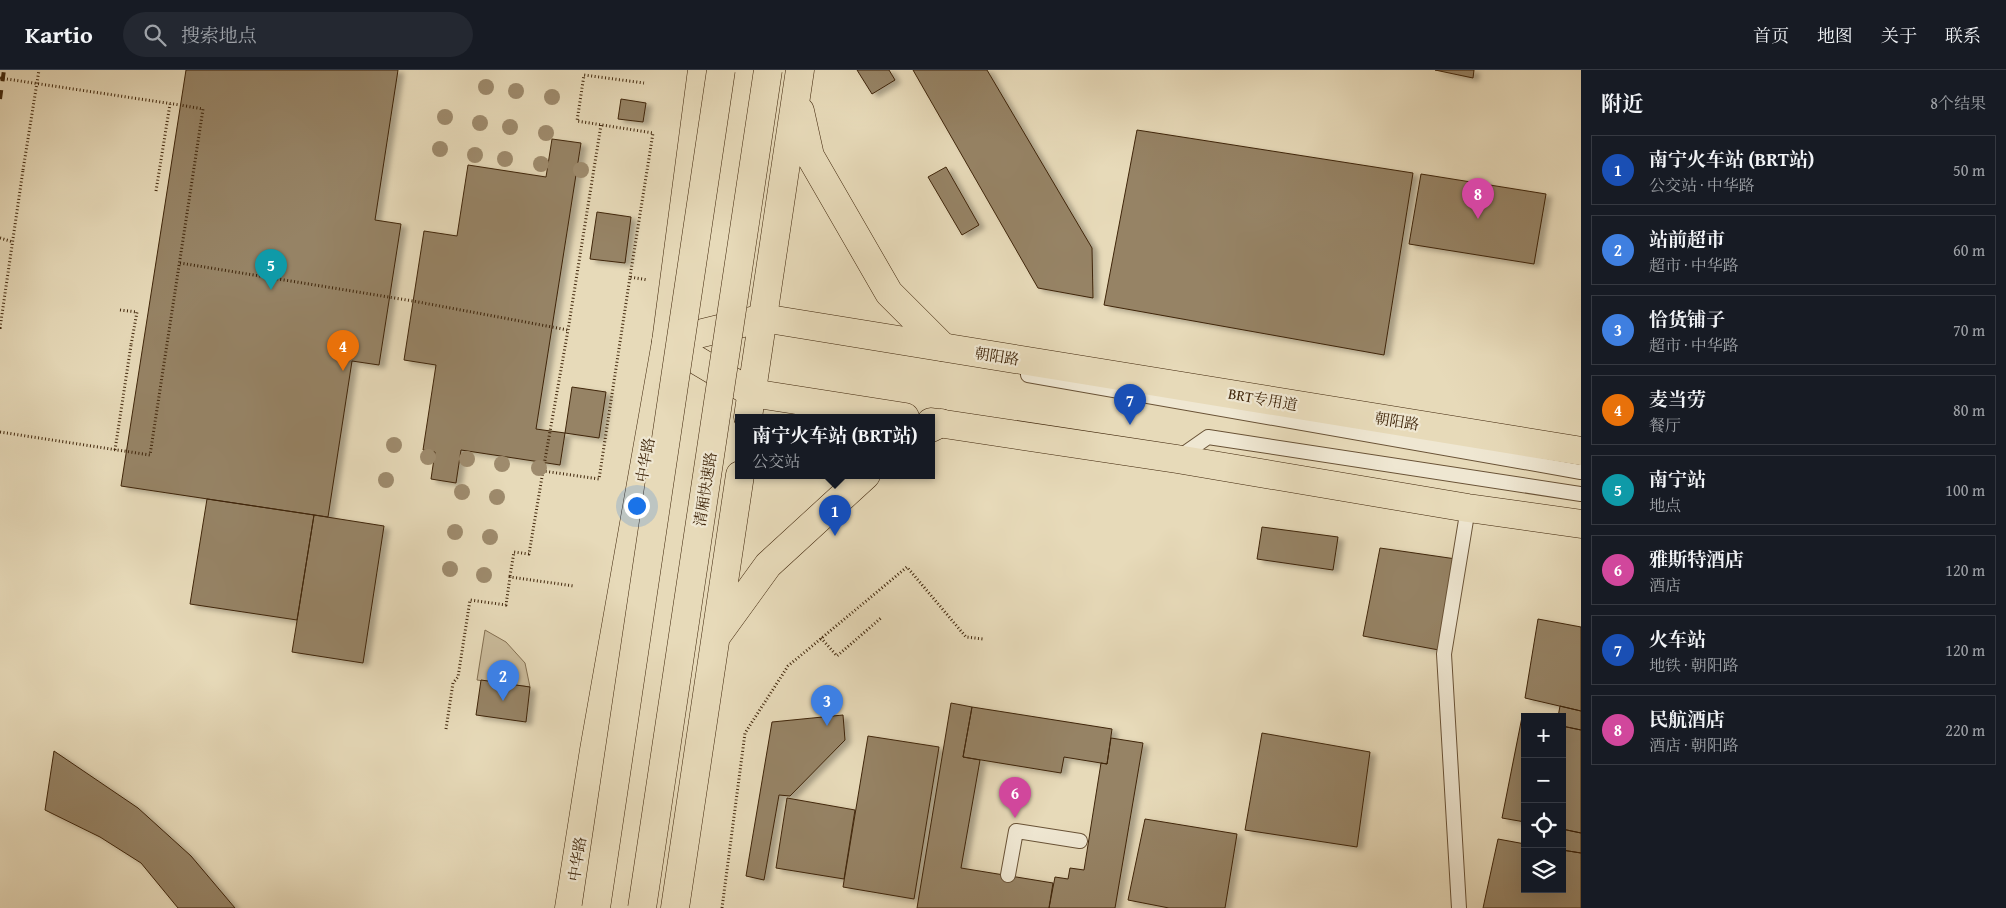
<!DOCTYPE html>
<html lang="zh">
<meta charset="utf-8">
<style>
body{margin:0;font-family:"Gentium Book Plus","Noto Serif SC",serif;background:#242831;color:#f1f3f6}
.controls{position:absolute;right:15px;bottom:15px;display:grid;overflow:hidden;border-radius:0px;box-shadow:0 5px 20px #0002}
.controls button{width:45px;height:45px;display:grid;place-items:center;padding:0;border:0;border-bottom:1px solid #363941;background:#171b24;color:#f1f3f6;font:25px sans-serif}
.you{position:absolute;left:636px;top:435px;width:18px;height:18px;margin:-12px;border:4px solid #fff;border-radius:50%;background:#1a73e8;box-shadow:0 0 0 8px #1a73e833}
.badge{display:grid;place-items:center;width:32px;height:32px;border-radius:50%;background:#db2777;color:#fff;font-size:16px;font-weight:700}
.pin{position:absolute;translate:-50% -41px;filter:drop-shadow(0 1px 2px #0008)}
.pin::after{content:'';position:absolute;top:26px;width:18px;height:15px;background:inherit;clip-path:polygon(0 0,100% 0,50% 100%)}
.popup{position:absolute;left:735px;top:344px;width:200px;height:65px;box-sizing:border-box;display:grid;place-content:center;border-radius:0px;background:#171b24;filter:drop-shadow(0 1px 4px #0005);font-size:16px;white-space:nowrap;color:#9ea1a6}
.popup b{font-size:19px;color:#f1f3f6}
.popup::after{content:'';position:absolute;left:50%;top:100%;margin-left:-10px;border:10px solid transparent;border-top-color:#171b24}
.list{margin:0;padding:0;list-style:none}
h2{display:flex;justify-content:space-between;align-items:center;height:65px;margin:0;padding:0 20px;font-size:21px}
h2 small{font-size:16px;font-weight:400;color:#9ea1a6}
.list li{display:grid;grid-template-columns:32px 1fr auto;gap:15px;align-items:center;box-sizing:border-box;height:70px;margin:0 10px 10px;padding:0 10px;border:1px solid #363941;border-radius:0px}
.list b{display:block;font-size:19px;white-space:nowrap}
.list p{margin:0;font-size:16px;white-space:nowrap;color:#9ea1a6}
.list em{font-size:16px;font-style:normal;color:#9ea1a6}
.icon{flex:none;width:28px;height:28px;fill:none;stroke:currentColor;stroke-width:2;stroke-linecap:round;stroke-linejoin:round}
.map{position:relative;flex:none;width:1581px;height:838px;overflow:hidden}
header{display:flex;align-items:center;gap:30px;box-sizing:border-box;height:70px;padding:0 25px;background:#171b24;border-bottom:1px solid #363941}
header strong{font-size:24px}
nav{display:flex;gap:28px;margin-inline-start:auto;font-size:18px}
.search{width:350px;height:45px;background:#242831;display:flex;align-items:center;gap:12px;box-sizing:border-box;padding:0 18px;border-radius:28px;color:#9ea1a6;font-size:19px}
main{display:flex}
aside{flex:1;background:#171b24}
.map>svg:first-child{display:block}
</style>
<header>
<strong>Kartio</strong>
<div class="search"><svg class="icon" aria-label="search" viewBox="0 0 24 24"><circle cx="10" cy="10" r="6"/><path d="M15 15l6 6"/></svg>搜索地点</div>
<nav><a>首页</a><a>地图</a><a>关于</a><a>联系</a></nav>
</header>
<main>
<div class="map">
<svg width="1581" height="838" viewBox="0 0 1581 838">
<defs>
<filter id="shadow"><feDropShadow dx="5.5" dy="3" stdDeviation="2.5" flood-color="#0004"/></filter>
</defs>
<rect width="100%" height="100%" fill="#e7dab9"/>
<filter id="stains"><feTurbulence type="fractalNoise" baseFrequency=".004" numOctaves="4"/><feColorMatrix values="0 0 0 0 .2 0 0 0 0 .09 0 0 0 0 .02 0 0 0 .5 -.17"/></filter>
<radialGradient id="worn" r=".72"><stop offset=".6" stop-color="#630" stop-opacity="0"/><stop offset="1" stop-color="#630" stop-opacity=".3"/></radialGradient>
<path fill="#cabb9b" stroke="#847052" d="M485,560L506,572L525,593L530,617L477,610Z"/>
<path fill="#968365" stroke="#3f250a" filter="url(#shadow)" d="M186,0H398L375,150L401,154L379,295L352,291L328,447L121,416Z
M857,0H889L895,10L872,24Z
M913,0H987L1092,178L1093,228L1038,218Z
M1435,0H1474L1473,8Z
M621,29L646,33L643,52L618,49Z
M1137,60L1413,103L1384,285L1104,235Z
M552,69L581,73L536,359L565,363L560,395L461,380L456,413L431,409L435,382L423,380L436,295L404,290L424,161L457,166L468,95L546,107Z
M946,97L979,155L962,165L928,107Z
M1421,104L1546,124L1534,194L1409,174Z
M597,142L631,147L625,193L590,189Z
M572,317L606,322L599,368L565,363Z
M207,429L314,445L297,550L190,534Z
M314,445L384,456L363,593L292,582Z
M1262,457L1338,467L1333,500L1257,489Z
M1380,478L1456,489L1439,580L1363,566Z
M1538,549L1581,557V641L1525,628Z
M481,610L530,617L526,652L476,645Z
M951,633L972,637L963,687L980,690L961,798L1053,813L1049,838H917Z
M1560,636L1581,641V660L1562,656V647H1558Z
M972,637L1112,659L1107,694L1064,687L1061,703L963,687Z
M843,645L845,670L790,726L779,725L764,810L746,806L772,652Z
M1522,647L1525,648V752L1502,748Z
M1562,656L1581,660V763L1562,759Z
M1262,663L1370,682L1357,777L1245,760Z
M868,666L939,677L914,829L843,817Z
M1111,668L1143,673L1115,838H1049L1055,807L1068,809L1070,798L1084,800L1101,693L1107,694Z
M54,681L138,738L191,786L235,838H178L141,793L100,767L45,740Z
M787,728L855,740L844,809L776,798Z
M1145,749L1237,764L1225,838H1169L1128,830Z
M1562,759L1581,763V783L1562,780Z
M1498,769L1525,774V819H1562V780L1581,783V838H1483Z"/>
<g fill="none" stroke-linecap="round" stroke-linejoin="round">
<defs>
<path id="lane" d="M1028,305L1581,402
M1178,388L1208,367L1581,424
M1008,805L1016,761L1080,771
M1459,838L1444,584L1468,438"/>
<path id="primary" d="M666,272L763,248L1581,381
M666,272L752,323L905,347
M931,352L1177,389L1468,438L1581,454"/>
<path id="highway" d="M800,41L810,86L889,223L943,277
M748,347L800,0
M931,358L941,353
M718,564L768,495L866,405
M569,838L594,680L666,272L702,0
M675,838L740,405"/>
</defs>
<use href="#lane" stroke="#695236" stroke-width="16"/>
<use href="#primary" stroke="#3f250a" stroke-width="29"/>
<use href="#highway" stroke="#3f250a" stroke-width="29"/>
<path stroke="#3f250a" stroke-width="3" stroke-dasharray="1 2.5" stroke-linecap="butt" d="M601,55L568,260L543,401L599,409L630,207L648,210
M0,168L13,172
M180,193L413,231L568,260
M630,207L653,63L577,51L584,5L644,13
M120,240L137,242L131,275
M0,258L23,100
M0,362L150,385L203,39L180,35
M510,506L514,482L529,484L543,401
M821,568L837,586L881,548
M446,659L453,613L458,607L470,530L506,535L510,507L574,516
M722,838L745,663L788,596L907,497L966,567L983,569"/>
<use href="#lane" stroke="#efe7d2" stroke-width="14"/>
<use href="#primary" stroke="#e7dab9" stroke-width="28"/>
<use href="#highway" stroke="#e7dab9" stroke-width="28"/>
<path stroke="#3f250a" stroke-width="4" stroke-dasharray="9 9" stroke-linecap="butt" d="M0,29L4,0"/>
<defs>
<path id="highway-bridge" d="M596,838L721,0
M642,838L768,0"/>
</defs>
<use href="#highway-bridge" stroke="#3f250a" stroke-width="29" stroke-linecap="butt"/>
<path stroke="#3f250a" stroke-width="3" stroke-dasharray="1 2.5" stroke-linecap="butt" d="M0,8L180,35
M23,100L39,0
M156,121L170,34
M0,259V258
M115,380L131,275"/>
<use href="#highway-bridge" stroke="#e7dab9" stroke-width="28"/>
</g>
<g fill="#9e8b6d">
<circle cx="486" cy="17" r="8"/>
<circle cx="516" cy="21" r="8"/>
<circle cx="552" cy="27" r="8"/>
<circle cx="445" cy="47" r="8"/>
<circle cx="480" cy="53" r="8"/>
<circle cx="510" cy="57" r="8"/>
<circle cx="546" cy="63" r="8"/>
<circle cx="440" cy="79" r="8"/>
<circle cx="475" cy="85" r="8"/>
<circle cx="505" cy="89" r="8"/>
<circle cx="541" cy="94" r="8"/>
<circle cx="581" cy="100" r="8"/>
<circle cx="394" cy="375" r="8"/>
<circle cx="428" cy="387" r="8"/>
<circle cx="467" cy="389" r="8"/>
<circle cx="502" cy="394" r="8"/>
<circle cx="539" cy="398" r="8"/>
<circle cx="386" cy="410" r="8"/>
<circle cx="462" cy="422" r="8"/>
<circle cx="497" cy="427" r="8"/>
<circle cx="455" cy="462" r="8"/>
<circle cx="490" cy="467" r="8"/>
<circle cx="450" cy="499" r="8"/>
<circle cx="484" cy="505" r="8"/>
</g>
<g text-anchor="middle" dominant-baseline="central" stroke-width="4.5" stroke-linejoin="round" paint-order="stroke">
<g font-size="15" fill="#3f250a" stroke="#efe7d2">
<text transform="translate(997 286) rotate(9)">朝阳路</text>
<text transform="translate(1263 329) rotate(10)">BRT专用道</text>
<text transform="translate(1397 351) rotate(9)">朝阳路</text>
<text transform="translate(645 390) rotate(-80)">中华路</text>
<text transform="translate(705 419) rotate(-81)">清厢快速路</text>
<text transform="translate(577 789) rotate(-81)">中华路</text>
</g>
</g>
<rect width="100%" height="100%" filter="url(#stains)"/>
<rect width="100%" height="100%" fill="url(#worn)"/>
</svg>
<div class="controls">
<button>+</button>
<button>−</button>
<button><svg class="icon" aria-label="locate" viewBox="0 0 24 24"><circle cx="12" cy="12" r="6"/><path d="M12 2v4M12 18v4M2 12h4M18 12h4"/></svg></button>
<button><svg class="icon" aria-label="layers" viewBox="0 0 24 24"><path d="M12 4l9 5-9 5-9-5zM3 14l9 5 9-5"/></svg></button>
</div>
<div class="you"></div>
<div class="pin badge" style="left:835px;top:466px;background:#1a4fb4">1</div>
<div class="popup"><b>南宁火车站 (BRT站)</b>公交站</div>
<div class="pin badge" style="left:503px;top:631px;background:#3f7fe0">2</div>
<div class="pin badge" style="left:827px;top:656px;background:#3f7fe0">3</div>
<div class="pin badge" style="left:343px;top:301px;background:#e8710a">4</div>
<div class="pin badge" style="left:271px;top:220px;background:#0f9aa8">5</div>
<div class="pin badge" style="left:1015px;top:748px;background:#d1479c">6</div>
<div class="pin badge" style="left:1130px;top:355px;background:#1a4fb4">7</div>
<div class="pin badge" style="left:1478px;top:149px;background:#d1479c">8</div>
</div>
<aside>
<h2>附近<small>8个结果</small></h2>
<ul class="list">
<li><span class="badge" style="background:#1a4fb4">1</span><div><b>南宁火车站 (BRT站)</b><p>公交站 · 中华路</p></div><em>50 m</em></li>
<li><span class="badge" style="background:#3f7fe0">2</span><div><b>站前超市</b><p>超市 · 中华路</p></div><em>60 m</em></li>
<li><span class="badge" style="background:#3f7fe0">3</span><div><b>恰货铺子</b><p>超市 · 中华路</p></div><em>70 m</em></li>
<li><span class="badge" style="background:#e8710a">4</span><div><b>麦当劳</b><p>餐厅</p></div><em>80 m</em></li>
<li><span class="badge" style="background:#0f9aa8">5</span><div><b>南宁站</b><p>地点</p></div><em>100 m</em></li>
<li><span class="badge" style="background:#d1479c">6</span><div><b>雅斯特酒店</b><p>酒店</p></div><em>120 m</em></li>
<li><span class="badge" style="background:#1a4fb4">7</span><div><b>火车站</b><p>地铁 · 朝阳路</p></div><em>120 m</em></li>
<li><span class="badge" style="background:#d1479c">8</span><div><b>民航酒店</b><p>酒店 · 朝阳路</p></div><em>220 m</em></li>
</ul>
</aside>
</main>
